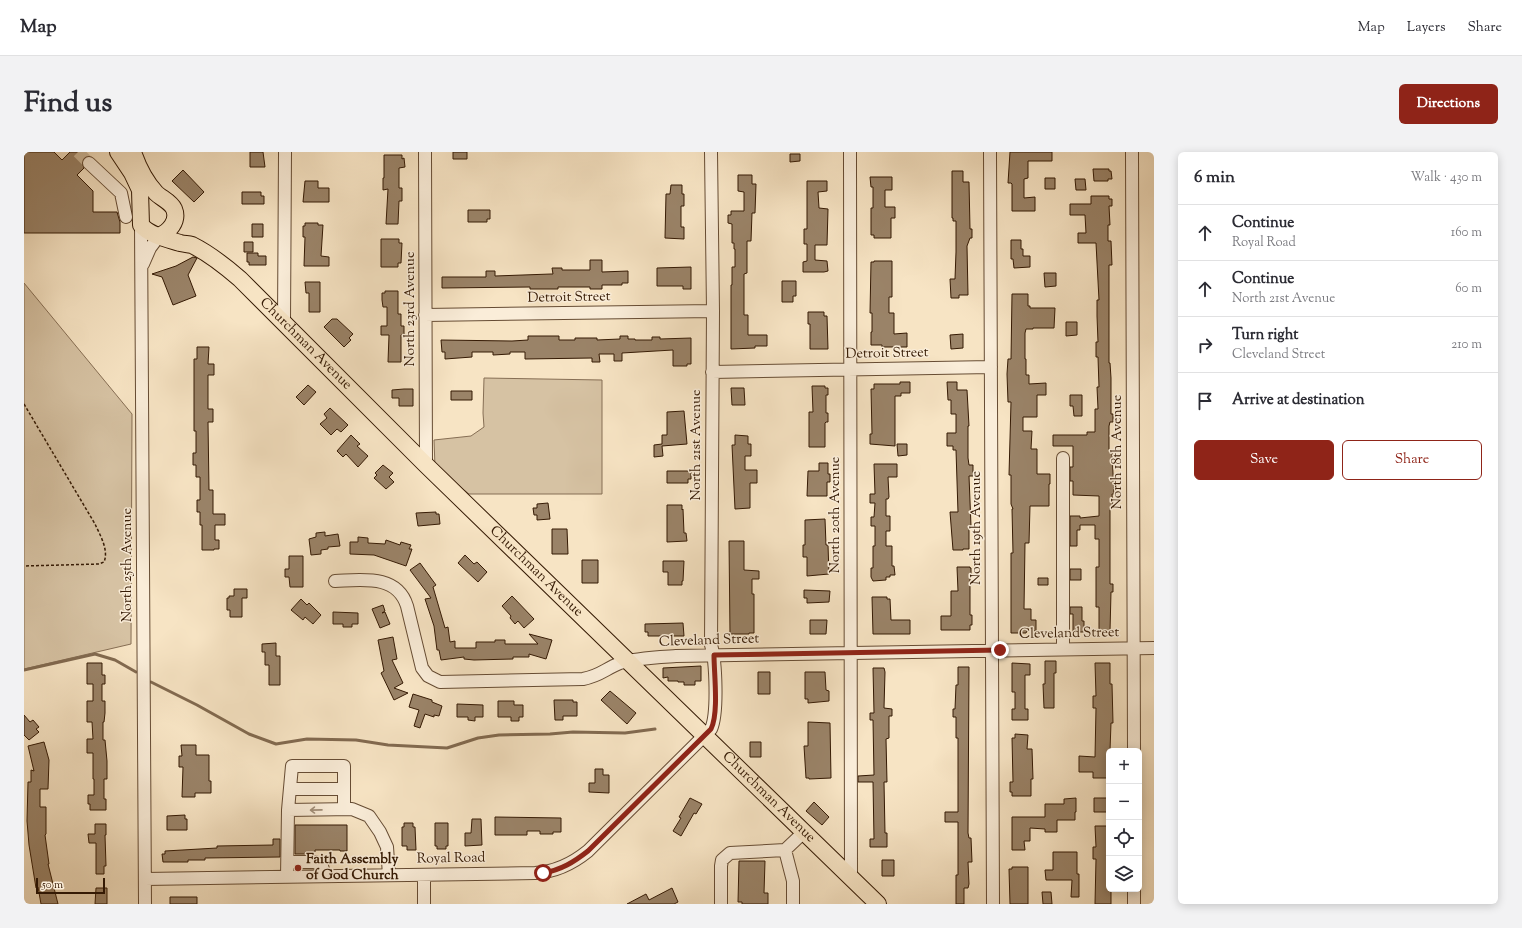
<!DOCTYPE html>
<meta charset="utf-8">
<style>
body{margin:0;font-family:"Sorts Mill Goudy",serif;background:#f2f2f3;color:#2b2b33}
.controls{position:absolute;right:12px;bottom:12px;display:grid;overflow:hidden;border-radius:6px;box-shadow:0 2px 10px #0003}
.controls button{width:36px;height:36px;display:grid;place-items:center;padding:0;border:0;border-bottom:1px solid #e1e1e2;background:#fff;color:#2b2b33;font:20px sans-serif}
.scale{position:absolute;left:12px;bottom:10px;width:69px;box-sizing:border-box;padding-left:4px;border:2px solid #351a04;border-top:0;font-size:11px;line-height:14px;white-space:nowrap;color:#351a04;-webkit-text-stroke:3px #faedd9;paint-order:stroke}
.stop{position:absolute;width:12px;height:12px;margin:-9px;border:3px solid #8f2418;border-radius:50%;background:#fff}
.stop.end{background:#8f2418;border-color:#fff;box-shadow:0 1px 4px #0008}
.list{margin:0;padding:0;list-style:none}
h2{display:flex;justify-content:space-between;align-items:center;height:52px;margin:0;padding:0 16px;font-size:17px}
h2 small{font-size:13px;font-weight:400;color:#7c7c81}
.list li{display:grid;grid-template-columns:26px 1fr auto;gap:12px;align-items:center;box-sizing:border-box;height:56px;padding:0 16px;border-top:1px solid #e1e1e2}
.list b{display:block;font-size:15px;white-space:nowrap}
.list p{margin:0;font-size:13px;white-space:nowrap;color:#7c7c81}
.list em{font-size:13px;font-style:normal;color:#7c7c81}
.actions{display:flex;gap:8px;padding:12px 16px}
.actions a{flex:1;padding:9px 0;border:1px solid #8f2418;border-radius:6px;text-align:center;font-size:14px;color:#8f2418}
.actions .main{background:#8f2418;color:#fff}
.icon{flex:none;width:22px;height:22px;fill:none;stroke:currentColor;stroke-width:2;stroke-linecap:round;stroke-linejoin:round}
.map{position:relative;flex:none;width:1130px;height:752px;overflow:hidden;border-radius:6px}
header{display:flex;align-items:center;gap:24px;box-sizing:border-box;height:56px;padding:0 20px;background:#fff;border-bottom:1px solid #e1e1e2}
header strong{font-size:19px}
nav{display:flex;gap:22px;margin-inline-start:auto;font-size:14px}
.intro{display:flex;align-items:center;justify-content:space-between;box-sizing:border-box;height:96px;padding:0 24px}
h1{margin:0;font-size:28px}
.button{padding:10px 18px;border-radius:6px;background:#8f2418;color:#fff;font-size:14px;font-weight:700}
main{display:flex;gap:24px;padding:0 24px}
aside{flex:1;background:#fff;border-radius:6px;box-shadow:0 2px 10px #0003}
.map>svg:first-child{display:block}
</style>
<header>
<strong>Map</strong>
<nav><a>Map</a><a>Layers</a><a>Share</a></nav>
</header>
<div class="intro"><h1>Find us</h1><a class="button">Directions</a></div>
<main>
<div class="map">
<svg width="1130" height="752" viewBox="0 0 1130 752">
<rect width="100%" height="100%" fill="#f7e4c4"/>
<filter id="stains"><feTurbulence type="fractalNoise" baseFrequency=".005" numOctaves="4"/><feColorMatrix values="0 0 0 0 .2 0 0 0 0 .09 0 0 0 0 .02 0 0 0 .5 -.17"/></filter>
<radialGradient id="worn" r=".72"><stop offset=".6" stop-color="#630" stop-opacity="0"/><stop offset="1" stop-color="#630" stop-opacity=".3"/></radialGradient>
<path fill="#d6c2a3" stroke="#866e54" d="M0,131L108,262L107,492L0,517Z
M460,226L578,228V342H445L411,315L410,288L447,284L460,275L459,261Z"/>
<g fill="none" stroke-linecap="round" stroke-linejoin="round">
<path stroke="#826a50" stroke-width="3" d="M0,518L71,502L91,508L112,520
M127,530L173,553L225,582L252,592L283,587L332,588L364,593L423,596L454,586L475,583L526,582L549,580L601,581L631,577"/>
</g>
<path fill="#9a8368" stroke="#351a04" d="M0,0H30L38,8L46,0H59L63,4L58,9L60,16L53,23L69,39V60H93L96,70V81H0Z
M226,0H239L241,15H226Z
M429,0H443V7H429Z
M986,0H1028V9H1004V26L1000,27V46L1011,45V59H988V32L987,31H984Z
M766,2H776V9L766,10Z
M360,3H378V7L380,6L381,15L375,16V36H378V49H375L374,72H362L364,37L359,38V26H360Z
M1069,17H1085V19H1087L1088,27H1084V29H1070Z
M159,18L180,40L170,50L148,29Z
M928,19H939V30H945L946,77H948V86H946L943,94L944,143H935V146H927L926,127H931L932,100V69H929V66H928Z
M714,23H728V32H732L731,61H728L727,89H723V121L720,122V163H724V183H743V194H731V196L707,197V133H708V115H711V97H710V91H708V72L704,71V63H707V59H720V40L714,39Z
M846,25H868V38H861V55H871V66H867V86H850V83H847V56H849V35H847Z
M1021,26H1031V37H1021Z
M1051,27H1061L1062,38H1052Z
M281,29H294V36H305V50H279Z
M783,29H803V39L794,40L795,56L804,57L803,93H791V108L803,109L804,119L800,120H779V110L783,109V92H780V77H783Z
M647,33H658V42H660V54H657V75H660V87L641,86L642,42H646Z
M218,40H237V44H240V52H218Z
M1067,44H1085V47H1088V54H1085L1086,73H1084V89H1087L1088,113H1085V211H1086L1087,226V262H1089V270H1086L1085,274V297L1086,301H1088L1090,342H1088L1089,356H1086V432H1089V440H1087L1086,479L1075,480V455H1072V415H1075V387H1071V373H1056V378H1053V394H1046V364H1056V366L1075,364V344L1049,343V329H1046V315H1049V294H1029V283H1063V280H1071V257H1074L1073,235H1075L1074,205H1072V190H1074L1073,164V148H1075L1072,91H1054V81H1062L1061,63H1046V52H1067Z
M444,58H466V67H463V70H444Z
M281,71H294V73H299L297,104L305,105V114H280L281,85H279V74H281Z
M228,72H239V85H228Z
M357,87H375V91H378L377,111H374V115H357Z
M987,88H997V97H999V104H1006V115L990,116L989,107H987Z
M220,90H229V100H220Z
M223,101H234V104H242V113H225V110H223Z
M169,105L173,106L164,123L172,144L149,153L138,125L128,122L152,114Z
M566,108H578V120L604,119V131H598V133H578V137H566V135H534V137H506V135L418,136V125H462V119H471V124L527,122H529L528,116H538V118H566Z
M850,109H868V145H865V161H870V182L883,181V195H858V193H847V180H848V161H846L847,110H850Z
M667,115V137H659V134H633V116Z
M1020,121H1032V134L1021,135Z
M758,129H772V144H769V150H758Z
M281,130H296V160H285V141H282Z
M361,139H374V162H377V174H380V183H377V210H364L365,183H357V174H363V155H359L358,148V141H361Z
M988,142H1004V154H1006V156H1031L1030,176H1009V177H1002L1001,181V207H1002V223H1005V232L1022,231V243H1013V265H999V279H1008L1007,297H1013V322H1026V332H1025V354H1006L1005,391H1001L1000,457H1007V468H1012V479H1003L1002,481H987V401H989L988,357H989L987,352V323H985L987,250H984L983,222L984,207H987Z
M784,160H800V164H803L804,197H786V172H784Z
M308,167H313L329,182L325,186L327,188L320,195L300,175Z
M1042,170H1053V183L1042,184Z
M939,182V196L927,197L926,183Z
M504,184H535V188H551V186H573V188L596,187V184H604V187H611V188H628V185H636V187L667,186V212H663V214H649V198L598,201V209H590V202H575L576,210H568V206L501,207V200H486V202L469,203V200H448V205L421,207V200H418L417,188L488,189L504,188Z
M173,195H185L184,212H190V223H184V257H189V270H184L185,338H189V362H201V373H191V388H195V397H190V398H178V373H176V360H173V348H176V325H172V313H169V301H172V279H170V207H173Z
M876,230H886V241H877V244H871V294L846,292V282H848L847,237H850V232H876Z
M923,230H933V238H943L945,274H944V306L945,313H949V324H945L947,374H945V397H939V398H929L926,360H934L932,298H929V294H923V281H932V262H927V248H924Z
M284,233L292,240L280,253L272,245Z
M788,234H801V236H804V243H802V261H804V270H802L801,271V295H785V260H789Z
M707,236H720L721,253H708Z
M380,237H389V254H375V246H368V238Z
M427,239H448V248H427Z
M1046,243H1058V264H1050L1049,254H1046Z
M306,256L324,273L317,280L313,277L307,283L296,272L303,266L300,262Z
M660,259L663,292L638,294L639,304L630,305V293L638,292V283H643V260Z
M327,283L336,292L333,294L344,304L334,315L322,302L319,305L313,299Z
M711,283L724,284V292H727V304H721V318H733V331H726V356L711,357L708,293H711Z
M873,292H883V303L874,304Z
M795,311H804V322H806V330H803V344H783L784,319H795Z
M850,312H873V325H864L865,345L864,347H862V364H866V379H862V394H868V414H870L871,423H866V425H862V428L849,429L847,425V416H849V394H851V374H847V365H850L851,351H846V342H851Z
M359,313L369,321L365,325L370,330L362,337L350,326L353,323L351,321Z
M643,319H667V327H664V331H643Z
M524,351L526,367L513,368V363H510L509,356H513V352Z
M643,353H658V358L659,357L660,381H662L663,389L643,390Z
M412,360V362H415L416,372L394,374L392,361Z
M801,367L802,393H804L805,422L783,424V405H779V393H781V368Z
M528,377H543L544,402H528Z
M301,380V384L314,382L316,394L304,395V397L297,398V402L287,403L285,387L292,385V381Z
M334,385L344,386V391L361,392L362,388L376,393L377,390L387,393L385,397H388L382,414L350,403L326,402V390H334Z
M705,389H720V418L735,419V427H728V442H730V481H725V482H706Z
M441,403L450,412L453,410L463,420L454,430L434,411Z
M265,404H279V435H266L265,425H261V417H265Z
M558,408H574V431H558Z
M639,409H660L659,429H658V433H644V420H639Z
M396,411L412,433L409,435L421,476L424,475L426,490L431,489V496H452V490H471V488H481V492H514L505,482L528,488L522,507L505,502V505H489V507L450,508L440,507V505L417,508L415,498H413L410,474L401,447L407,446L386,418Z
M933,415H946V416H947V424H946V463H948V473H946V478H917V464H927V439H934Z
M1046,417H1057V428H1046Z
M1014,426H1024V433H1014Z
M210,437H223V446H218V465H206V458H203V446H205V444H210Z
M780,438L806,439L805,450L783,451V446H780Z
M488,444L510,467L500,476L494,469L491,472L486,466L487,464L478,454Z
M848,445H863V447H866L867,468H886V482H849Z
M277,447L283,453L285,451L297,463L289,472L281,465L279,468L267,458Z
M359,453L361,459L358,461L361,460L366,472L356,476L348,457Z
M1046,455H1058V469H1060V480H1049V462H1046Z
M309,460L334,461V472H328V475H319V472H309Z
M786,468H803L802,482H786Z
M659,471L660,484H624V480H621V472Z
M369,485L373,507L368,508L379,531L370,536L384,541L370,548L357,521L360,519L354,488Z
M252,491V504H256V533H245V513H241V500H238V492Z
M1021,509H1032V521H1030V556H1020L1019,532H1021Z
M63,511H78V523H81V532H78V549H81V561L80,570H79V588H81L83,609V627H80V647H82V658H66V652H64V643H70V627H69V601H63V587H69L68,570H63V549H69V532H63Z
M988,511L1006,512V523H1001V557H1004V568H988V557H991V540H988Z
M1071,511H1086V532H1088L1089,571H1087L1085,626H1069V620H1055V604L1071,605L1072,556H1069V544H1072Z
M677,514V529H671V533H660V530H654V529H644V525L639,526V516Z
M934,515H945L944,681L945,686H947L948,710H944L945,732L944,736H940V752H932V723H934V670H921V660H934V586H932V565H929V557H931L932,533H934Z
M849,516H860L861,520L860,556L868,557V564H865V586L862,587L863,630H860L861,681H863V695H846V687H850L849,630H834V624L850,623L849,568H846V561H850Z
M734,520H746V542H734Z
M781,520H801L802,538L805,539V549L784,551V547H781Z
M586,539L612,561L603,572L577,548Z
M389,542L408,548V550L418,554L415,564L410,563V565L401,562L396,576L390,574L395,558L385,555Z
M530,548H549V550H553V564H539V568H531Z
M474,549H490V553H499V565H495V569H487V565H474Z
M433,552L459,553V565H451V569L444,568V565H433Z
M0,563L6,570L9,568L15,575L12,577L15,580L5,588L0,583Z
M784,570L806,571L807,626L785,627V626H782L780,594H784Z
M991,582L1004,583L1003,597H1008L1009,627H1007V644H988V640H986V630H989L988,586H991Z
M20,590L25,608L24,637H16V655H22V682L21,683L25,712H24L34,752H17L14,735L12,736L5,693L3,669L4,630H7V618L10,619L4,594Z
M726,590H737V605H726Z
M157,593H172V603H185V629H187V641H171V645H158L159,615H155V604H158Z
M571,617H579V623H585V641L565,640V631H571Z
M666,646L678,652L672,662L670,661L657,684L649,679L657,666L655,665Z
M1052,646V660H1051V668H1033V680H1021V677L1006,676V689H1000L1001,698H988V665H1021V652H1040V647Z
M1070,646H1085V660H1070Z
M790,650L805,665L798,673L782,659Z
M161,663V667H163V678H143V664Z
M471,665L537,666V680H529V682H516V679H503V683H471Z
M448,667H457L458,693L441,694V681H447Z
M380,671H389V675H391L392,698H383V694H378V675H380Z
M411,671H424V694H422V697H413V694H411Z
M71,672H82V683H81L82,714H80V722H72V691H65L64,682H71Z
M271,673H323V699H316V698H291V700H281V702H271Z
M1071,674H1085V737H1087V752H1071L1072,707H1069V695H1072Z
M249,687H256V705L181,706V708H164V710H139L138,702H141V699L193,696V694L249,693Z
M1029,700H1053V722H1055V745H1047L1048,728H1022L1021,718H1029Z
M858,708H870V724H858Z
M715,709H741L740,741H744V752H718V750H714Z
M988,715H1004V752H986L985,717H988Z
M72,736H83V752H71Z
M648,736L654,750L650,752H603L622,742L625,748Z
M1018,740H1027L1028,752H1019Z
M146,745H173V752H146Z"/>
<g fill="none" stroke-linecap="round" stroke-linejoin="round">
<path stroke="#d0bc9e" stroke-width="12" stroke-dasharray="12 6" stroke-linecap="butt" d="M54,0L65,11"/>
<defs>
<path id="minor" d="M401,0L402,313
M826,0L827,726
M966,0L969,752
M1108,0L1110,599
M65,11L97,41L102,65
M117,73L121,752
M119,112L126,96L135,84
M401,163L689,159
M260,170L261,0
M688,220L967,215
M1039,306V497
M311,429C338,428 373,422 383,454L398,516L404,524L416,530L559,527C576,524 581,517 596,511C610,506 637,505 652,504L1130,496
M266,637H320
M264,658L328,657L345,664L356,680L363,695L365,723
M761,698L769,729V752
M264,710H291L298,714L301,724
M400,723V752
M263,725L264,658L268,614H320V657
M121,727L511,721C532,720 548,712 564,699L687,577C694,562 692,509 687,493L689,159L687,0
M1110,737V752
M697,752V714L698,708L706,701L761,698L780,680"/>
<g id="major">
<path id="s1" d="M94,0L108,21L116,38L117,73C125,83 143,87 156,91C160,92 164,92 168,93C186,102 201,114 216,127L402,313L854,752"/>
<path d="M109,0C114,15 121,29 132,41C137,46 147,50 150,57C155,69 145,80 135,84"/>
</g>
</defs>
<use href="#minor" stroke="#664c34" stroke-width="14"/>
<use href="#major" stroke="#351a04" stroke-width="18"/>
<path stroke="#351a04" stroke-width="1.5" stroke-dasharray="3 2" stroke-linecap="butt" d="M0,252L71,372C76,383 85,398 80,410L75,412L0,414"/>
<use href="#minor" stroke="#faedd9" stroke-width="12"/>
<use href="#major" stroke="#f7e4c4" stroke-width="16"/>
</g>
<defs><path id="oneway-shaft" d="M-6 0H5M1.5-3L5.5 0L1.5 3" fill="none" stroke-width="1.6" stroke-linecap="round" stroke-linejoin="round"/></defs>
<use stroke="#a18e79" href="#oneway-shaft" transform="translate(292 658) rotate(179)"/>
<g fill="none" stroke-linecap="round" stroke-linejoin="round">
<path stroke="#8f2418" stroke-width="5" d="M519,721C537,718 550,710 564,699L687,577C695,561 690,522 690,503L976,498"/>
</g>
<circle fill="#8f2418" stroke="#faedd9" stroke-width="1.5" cx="274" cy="716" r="4"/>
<g text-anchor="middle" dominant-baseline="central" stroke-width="3" stroke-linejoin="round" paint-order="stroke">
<g font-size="14" fill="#351a04" stroke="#faedd9">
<text transform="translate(545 146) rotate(-1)">Detroit Street</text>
<text transform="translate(387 157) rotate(-90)">North 23rd Avenue</text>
<text stroke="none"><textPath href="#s1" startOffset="286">Churchman Avenue</textPath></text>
<text transform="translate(863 202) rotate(-1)">Detroit Street</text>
<text transform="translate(673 293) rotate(-90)">North 21st Avenue</text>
<text transform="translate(1094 300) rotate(-90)">North 18th Avenue</text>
<text transform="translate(812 363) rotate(-90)">North 20th Avenue</text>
<text transform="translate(953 376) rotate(-90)">North 19th Avenue</text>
<text transform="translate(104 413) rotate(-90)">North 25th Avenue</text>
<text stroke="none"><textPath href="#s1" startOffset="610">Churchman Avenue</textPath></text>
<text transform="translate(1045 482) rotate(-1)">Cleveland Street</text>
<text transform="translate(685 489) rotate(-2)">Cleveland Street</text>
<text stroke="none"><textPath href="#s1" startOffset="934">Churchman Avenue</textPath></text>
<text transform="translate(427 707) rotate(-1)">Royal Road</text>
</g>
<g font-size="14" font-weight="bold" fill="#351a04" stroke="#faedd9" text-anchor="start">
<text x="282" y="708">Faith Assembly<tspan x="282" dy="16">of God Church</tspan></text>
</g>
</g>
<rect width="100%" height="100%" filter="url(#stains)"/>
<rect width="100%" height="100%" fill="url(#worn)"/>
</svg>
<div class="controls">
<button>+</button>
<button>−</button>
<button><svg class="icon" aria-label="locate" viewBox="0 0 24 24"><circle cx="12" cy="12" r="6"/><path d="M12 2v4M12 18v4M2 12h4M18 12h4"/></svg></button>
<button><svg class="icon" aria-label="layers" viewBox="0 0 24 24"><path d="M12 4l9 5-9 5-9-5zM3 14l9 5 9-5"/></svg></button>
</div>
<div class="scale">50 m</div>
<div class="stop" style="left:519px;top:721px"></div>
<div class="stop end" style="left:976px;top:498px"></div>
</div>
<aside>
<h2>6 min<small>Walk · 430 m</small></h2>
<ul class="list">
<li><svg class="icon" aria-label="ahead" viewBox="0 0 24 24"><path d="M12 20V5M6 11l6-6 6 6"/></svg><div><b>Continue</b><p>Royal Road</p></div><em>160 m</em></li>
<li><svg class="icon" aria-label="ahead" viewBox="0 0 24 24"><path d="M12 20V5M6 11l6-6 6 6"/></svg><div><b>Continue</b><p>North 21st Avenue</p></div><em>60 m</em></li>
<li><svg class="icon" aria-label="right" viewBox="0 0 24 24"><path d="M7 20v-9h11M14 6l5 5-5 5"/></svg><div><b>Turn right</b><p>Cleveland Street</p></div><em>210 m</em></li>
<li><svg class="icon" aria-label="arrive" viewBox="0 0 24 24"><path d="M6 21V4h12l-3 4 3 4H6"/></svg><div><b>Arrive at destination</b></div></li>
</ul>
<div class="actions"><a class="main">Save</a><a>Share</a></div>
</aside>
</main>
